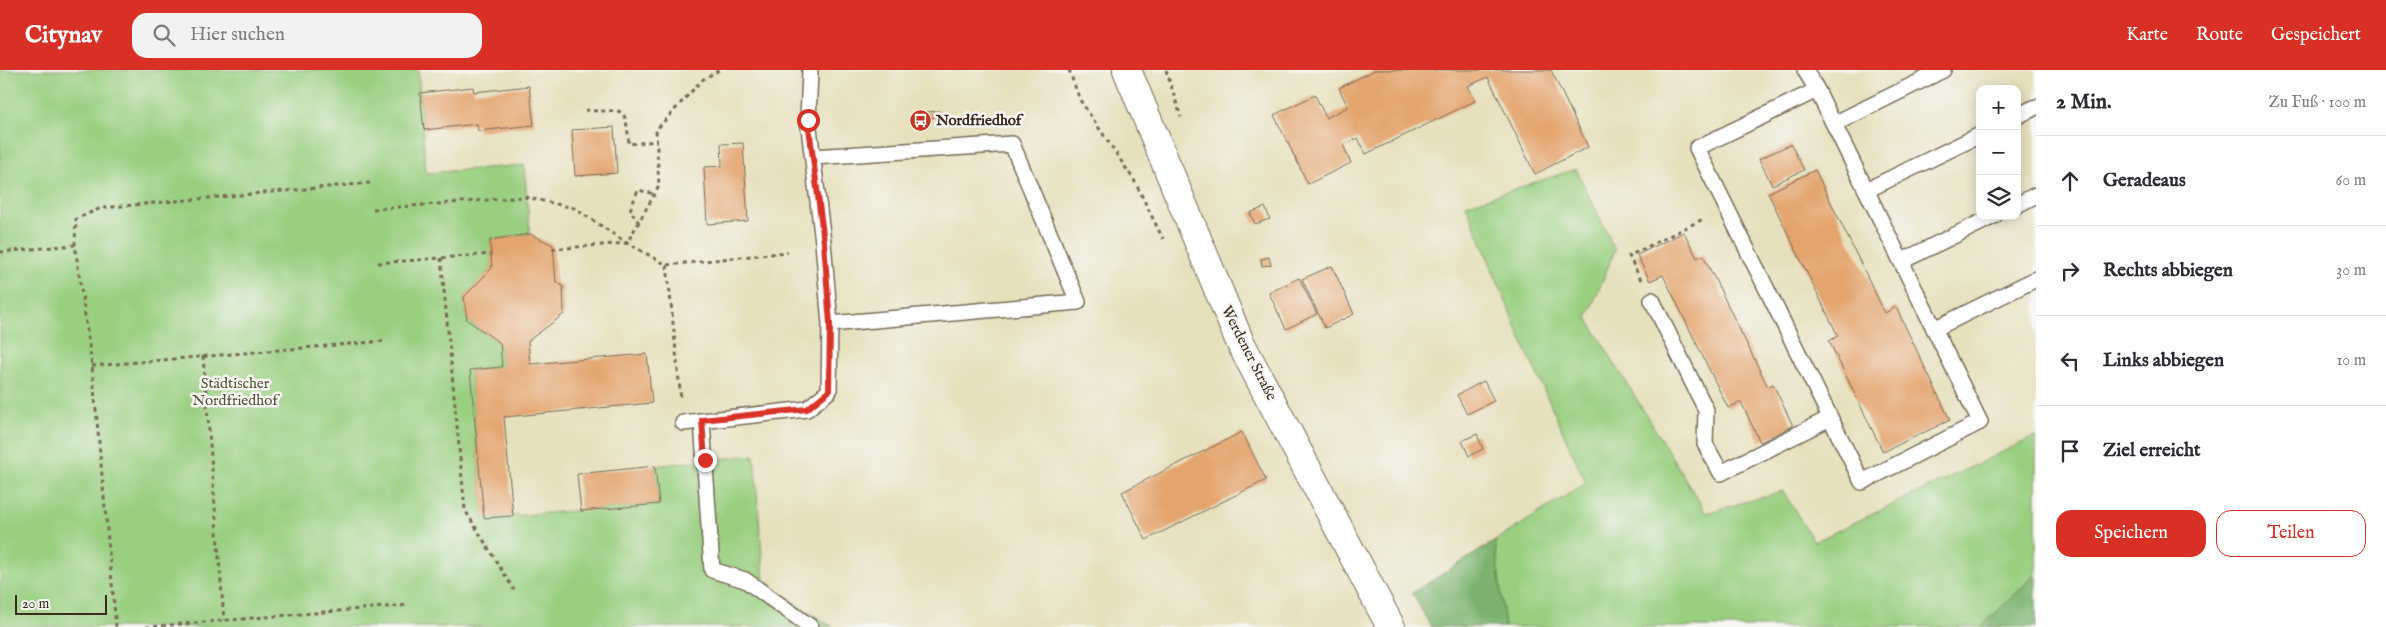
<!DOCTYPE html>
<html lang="de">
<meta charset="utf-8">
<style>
body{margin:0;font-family:"IM FELL English",serif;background:#f2f2f3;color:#2b2b33}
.controls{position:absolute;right:15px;top:15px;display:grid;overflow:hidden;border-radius:10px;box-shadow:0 2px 12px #0003}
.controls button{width:45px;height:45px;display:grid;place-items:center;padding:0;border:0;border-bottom:1px solid #e1e1e2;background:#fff;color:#2b2b33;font:25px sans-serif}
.scale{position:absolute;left:15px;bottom:12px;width:92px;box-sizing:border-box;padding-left:5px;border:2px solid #3b2a1e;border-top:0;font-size:14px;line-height:18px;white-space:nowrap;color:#3b2a1e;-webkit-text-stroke:4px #f6f6f2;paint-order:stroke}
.stop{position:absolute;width:15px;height:15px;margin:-11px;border:4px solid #d93025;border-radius:50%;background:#fff}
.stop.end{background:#d93025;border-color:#fff;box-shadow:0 1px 5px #0008}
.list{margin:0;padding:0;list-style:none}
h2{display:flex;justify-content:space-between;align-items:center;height:65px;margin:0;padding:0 20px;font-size:21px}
h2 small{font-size:16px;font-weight:400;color:#7c7c81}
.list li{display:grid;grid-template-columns:32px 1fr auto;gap:15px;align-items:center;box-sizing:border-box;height:90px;padding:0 20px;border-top:1px solid #e1e1e2}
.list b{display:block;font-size:19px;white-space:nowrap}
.list em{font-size:16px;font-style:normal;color:#7c7c81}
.actions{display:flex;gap:10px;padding:15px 20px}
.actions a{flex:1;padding:11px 0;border:1px solid #d93025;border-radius:15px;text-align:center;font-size:18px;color:#d93025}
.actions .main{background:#d93025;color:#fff}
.icon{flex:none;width:28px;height:28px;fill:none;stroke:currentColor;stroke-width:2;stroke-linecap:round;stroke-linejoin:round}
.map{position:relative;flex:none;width:2036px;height:557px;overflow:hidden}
header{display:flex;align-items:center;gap:30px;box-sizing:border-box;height:70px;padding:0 25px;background:#d93025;color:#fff}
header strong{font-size:24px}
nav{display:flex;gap:28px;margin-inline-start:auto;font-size:18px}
.search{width:350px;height:45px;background:#f2f2f3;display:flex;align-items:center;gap:12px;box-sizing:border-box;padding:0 18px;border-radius:15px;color:#7c7c81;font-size:19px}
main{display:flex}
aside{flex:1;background:#fff}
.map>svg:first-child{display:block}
</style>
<header>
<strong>Citynav</strong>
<div class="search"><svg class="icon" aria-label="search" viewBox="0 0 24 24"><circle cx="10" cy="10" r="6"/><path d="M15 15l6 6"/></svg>Hier suchen</div>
<nav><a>Karte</a><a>Route</a><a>Gespeichert</a></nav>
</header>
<main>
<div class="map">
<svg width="2036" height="557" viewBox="0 0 2036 557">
<rect width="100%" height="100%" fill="#f6f6f2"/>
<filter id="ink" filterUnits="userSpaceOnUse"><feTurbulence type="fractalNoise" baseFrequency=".02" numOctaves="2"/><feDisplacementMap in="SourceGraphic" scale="10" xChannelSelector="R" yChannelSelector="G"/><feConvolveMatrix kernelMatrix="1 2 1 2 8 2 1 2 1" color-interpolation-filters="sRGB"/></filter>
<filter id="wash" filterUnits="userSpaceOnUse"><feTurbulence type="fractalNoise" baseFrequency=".0096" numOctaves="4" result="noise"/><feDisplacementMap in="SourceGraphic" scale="20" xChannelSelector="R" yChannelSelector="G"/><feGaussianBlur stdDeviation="1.12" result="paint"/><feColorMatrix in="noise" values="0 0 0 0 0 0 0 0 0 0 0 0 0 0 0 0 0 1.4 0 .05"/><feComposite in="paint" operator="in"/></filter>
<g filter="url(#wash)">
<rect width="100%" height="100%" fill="#e7e0bd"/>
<path fill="#9acf80" stroke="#6a7c4f" d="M0,0H418L426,103L524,95L530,164L490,170L492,198L464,227L467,250L499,274L502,297L470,300L484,448L659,434L655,396L754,385L764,510L789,530L833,557H0Z
M1576,99L1615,180L1587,248L1706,443L1783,421L1814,472L2036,366V504L1981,557H1505L1495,471L1586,413L1521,269L1466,135Z"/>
<path fill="#7bb26e" stroke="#5b6e46" d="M1495,471L1505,557H1431L1412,523Z
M2036,504V557H1981Z"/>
<g id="blocks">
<path fill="#e4a46d" d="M1375,0H1551L1588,77L1535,104L1488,7L1468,16L1475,31L1366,84L1358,68L1343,75L1351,93L1308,114L1274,45L1315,25L1326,48L1348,37L1339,18Z
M529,16L534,55L478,61L477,54L424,60L420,23L473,17L474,22Z
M939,41V47L927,48L926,42Z
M614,57L617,103L575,106L572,60Z
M743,73L748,151L707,154L704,97L722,96L721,74Z
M1791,74L1804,100L1772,115L1759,89Z
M1815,100L1885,243L1896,237L1950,350L1883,382L1829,271L1838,266L1768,123Z
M1265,137L1270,149L1255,154L1250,143Z
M1684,162L1697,188L1703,185L1768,317L1773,314L1793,356L1760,372L1741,332L1728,338L1663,205L1650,211L1637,185Z
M530,164L553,175L556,212L563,216L564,244L528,271L530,294L647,284L652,333L504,347L513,446L484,448L470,300L502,297L500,273L467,250L464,227L492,198L490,170Z
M1269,187L1271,195L1262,196L1261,189Z
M1332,196L1354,244L1325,258L1302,209Z
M1299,208L1317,244L1286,259L1269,223Z
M1484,311L1494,331L1467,344L1457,325Z
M1242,362L1266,410L1146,470L1122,422Z
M1477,364L1483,379L1469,386L1462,371Z
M655,396L659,434L581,441L577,404Z"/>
</g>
</g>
<g filter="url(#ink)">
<use href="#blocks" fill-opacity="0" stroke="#776a56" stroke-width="1"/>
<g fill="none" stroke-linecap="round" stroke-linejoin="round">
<defs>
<path id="service" d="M1805,0L1817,20L1980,352L1862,412L1697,78L1817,20
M2017,46L2036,37
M1834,54L1943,0
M813,87L1012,74L1078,232L830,254
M1867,120L1980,65
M2017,135L2036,125
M1902,191L1994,146
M1652,230L1706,340L1705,374L1721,403L1830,348
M1934,259L2036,209
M702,351L712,500L745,510L811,557
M683,353L807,339L829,321L830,254L823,172L808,50L810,0"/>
<path id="primary" d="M1127,0L1240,272L1391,557"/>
</defs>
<use href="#service" stroke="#776a56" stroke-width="18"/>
<use href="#primary" stroke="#776a56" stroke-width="30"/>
<path stroke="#776a56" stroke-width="3" stroke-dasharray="4 4" stroke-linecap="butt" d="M1069,0L1080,30L1134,110L1163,169
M1166,0L1181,47
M585,40C622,45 625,28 629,74L657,71
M373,139L525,127L574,138L627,173L667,195L681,330
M639,153L630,140L638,120L655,124
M552,179L627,173L659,116L656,60L702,10L719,0
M0,182L75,175
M441,188L465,440L514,520
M378,193L491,184
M667,195L788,182
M1641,210L1629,186L1705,148
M203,286L224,550
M92,296L384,271
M116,557L92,296L75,175L76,149L101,138L370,113
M146,557L409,535"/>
<use href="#service" stroke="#fff" stroke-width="15"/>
<use href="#primary" stroke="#fff" stroke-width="28"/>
</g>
</g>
<g fill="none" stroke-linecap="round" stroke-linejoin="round" filter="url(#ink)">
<path stroke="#d93025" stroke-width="6" d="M705,390L702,350L807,339L829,321L830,254L824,172L808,50"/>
</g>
<defs>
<symbol id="bus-disc" viewBox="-11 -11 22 22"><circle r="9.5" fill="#c8321e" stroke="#f6f6f2"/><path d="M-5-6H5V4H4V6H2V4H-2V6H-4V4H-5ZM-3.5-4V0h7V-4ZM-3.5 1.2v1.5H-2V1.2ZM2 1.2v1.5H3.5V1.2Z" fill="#fff"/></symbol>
</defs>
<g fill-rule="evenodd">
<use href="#bus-disc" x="908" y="38" width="25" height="25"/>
</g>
<g text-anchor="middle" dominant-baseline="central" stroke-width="5" stroke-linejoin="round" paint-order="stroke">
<g font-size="15" font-weight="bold" fill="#3b2a1e" stroke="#f6f6f2" text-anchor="start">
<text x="936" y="50">Nordfriedhof</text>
</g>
<g font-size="15" fill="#3b2a1e" stroke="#f6f6f2">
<text transform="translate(1249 283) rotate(63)">Werdener Straße</text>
</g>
<g font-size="15" fill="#535336" stroke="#f6f6f2">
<text x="235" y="313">Städtischer<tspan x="235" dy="17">Nordfriedhof</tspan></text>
</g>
</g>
</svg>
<div class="controls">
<button>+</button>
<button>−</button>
<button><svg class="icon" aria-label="layers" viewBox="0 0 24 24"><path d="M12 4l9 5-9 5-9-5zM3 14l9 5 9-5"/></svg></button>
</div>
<div class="scale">20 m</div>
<div class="stop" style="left:808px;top:50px"></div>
<div class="stop end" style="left:705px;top:390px"></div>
</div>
<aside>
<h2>2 Min.<small>Zu Fuß · 100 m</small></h2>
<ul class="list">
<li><svg class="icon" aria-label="ahead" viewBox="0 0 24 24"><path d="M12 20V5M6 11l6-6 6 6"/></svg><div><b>Geradeaus</b></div><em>60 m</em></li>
<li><svg class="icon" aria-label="right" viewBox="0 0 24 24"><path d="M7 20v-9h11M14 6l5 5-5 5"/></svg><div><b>Rechts abbiegen</b></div><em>30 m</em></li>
<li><svg class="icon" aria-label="left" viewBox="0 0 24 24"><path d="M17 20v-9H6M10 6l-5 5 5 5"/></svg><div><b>Links abbiegen</b></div><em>10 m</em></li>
<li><svg class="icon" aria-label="arrive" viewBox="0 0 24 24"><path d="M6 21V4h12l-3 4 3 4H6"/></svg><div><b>Ziel erreicht</b></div></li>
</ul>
<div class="actions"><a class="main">Speichern</a><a>Teilen</a></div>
</aside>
</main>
